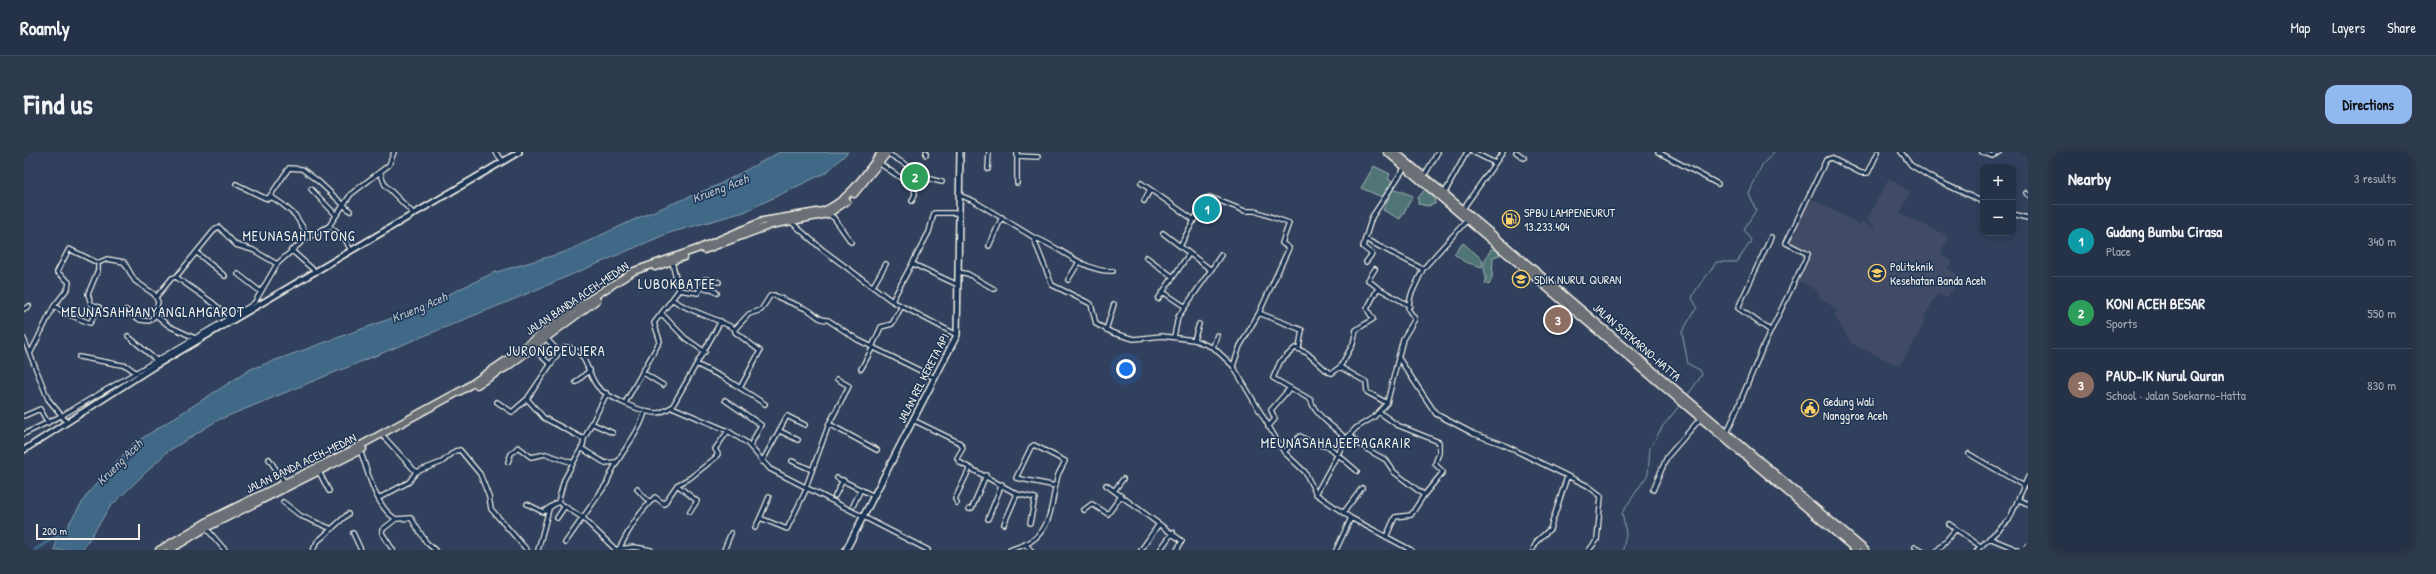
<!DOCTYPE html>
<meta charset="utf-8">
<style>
body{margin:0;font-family:"Patrick Hand",sans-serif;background:#2d394d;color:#f1f3f6}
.controls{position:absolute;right:12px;top:12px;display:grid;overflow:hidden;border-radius:8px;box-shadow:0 2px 10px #0003}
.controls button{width:36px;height:36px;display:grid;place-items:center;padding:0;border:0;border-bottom:1px solid #424c5f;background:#253146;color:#f1f3f6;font:20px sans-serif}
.scale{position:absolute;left:12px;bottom:10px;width:104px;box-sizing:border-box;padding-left:4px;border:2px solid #f4f1e8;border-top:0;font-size:11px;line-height:14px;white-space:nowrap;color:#f4f1e8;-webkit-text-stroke:3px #1d3557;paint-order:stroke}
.you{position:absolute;left:1102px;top:217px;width:14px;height:14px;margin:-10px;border:3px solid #fff;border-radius:50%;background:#1a73e8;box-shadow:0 0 0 6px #1a73e833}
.badge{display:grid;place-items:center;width:26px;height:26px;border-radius:50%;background:#90b9f0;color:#fff;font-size:13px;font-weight:700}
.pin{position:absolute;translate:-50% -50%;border:2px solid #fff;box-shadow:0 1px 4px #0006}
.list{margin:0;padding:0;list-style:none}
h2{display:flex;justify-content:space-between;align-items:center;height:52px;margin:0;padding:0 16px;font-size:17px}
h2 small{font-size:13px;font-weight:400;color:#a3a9b3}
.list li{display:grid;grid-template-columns:26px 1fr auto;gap:12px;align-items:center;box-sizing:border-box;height:72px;padding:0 16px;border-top:1px solid #424c5f}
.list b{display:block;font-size:15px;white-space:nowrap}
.list p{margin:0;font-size:13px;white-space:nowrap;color:#a3a9b3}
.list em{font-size:13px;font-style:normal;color:#a3a9b3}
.map{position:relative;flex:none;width:2004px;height:398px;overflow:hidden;border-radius:12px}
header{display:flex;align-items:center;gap:24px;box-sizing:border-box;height:56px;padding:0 20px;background:#253146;border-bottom:1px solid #424c5f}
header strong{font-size:19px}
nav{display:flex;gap:22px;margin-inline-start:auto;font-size:14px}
.intro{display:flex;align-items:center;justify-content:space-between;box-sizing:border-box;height:96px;padding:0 24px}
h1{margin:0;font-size:28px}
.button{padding:10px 18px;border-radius:12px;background:#90b9f0;color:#111;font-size:14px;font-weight:700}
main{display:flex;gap:24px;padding:0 24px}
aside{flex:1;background:#253146;border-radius:12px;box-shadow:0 2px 10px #0003}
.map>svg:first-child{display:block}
</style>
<header>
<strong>Roamly</strong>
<nav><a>Map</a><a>Layers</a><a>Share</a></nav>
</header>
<div class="intro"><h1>Find us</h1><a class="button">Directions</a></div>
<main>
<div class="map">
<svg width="2004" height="398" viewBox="0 0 2004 398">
<rect width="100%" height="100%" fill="#31415d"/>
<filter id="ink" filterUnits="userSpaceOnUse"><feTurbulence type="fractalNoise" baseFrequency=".025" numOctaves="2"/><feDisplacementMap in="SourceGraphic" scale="8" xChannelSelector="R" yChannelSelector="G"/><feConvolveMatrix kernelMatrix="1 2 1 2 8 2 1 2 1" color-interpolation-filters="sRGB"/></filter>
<g filter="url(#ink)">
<path fill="#434c65" d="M1865,26L1886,40L1876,62L1918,81L1924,86L1916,102L1928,110L1923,116L1937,125L1923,146L1913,141L1900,166L1901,168L1895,182L1875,214L1827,191L1811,164L1813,158L1794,143V139L1772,127L1784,101L1761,90L1784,45L1836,73L1838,70L1849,76L1850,72L1843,68Z"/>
<path fill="#4f7577" stroke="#a2b3b0" d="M1350,14L1366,22L1364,27L1370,30L1360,46L1337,36Z
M1369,36L1389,44L1376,67L1359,58Z
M1401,37L1410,45L1411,52L1404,54L1394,52V46Z
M1439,91L1459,108L1458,115L1441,110L1430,102Z
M1467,97L1474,98L1476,103L1469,105L1468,126L1465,133L1461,131C1464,125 1460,121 1460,115C1460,107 1464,103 1467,97Z"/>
<path fill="#3f6887" stroke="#879fae" d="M756,0H824L803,20L720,60L645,81L493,146L194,268L143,300L86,355L58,398H30L32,392L30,386L41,378L64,341L109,292L227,217L396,156L469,121L541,100L616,65L694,33Z"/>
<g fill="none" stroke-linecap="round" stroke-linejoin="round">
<path stroke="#879fae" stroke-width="1" d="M1424,40L1445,0
M1663,244L1678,223L1676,218L1664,212L1658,180L1673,155L1668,146C1674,131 1685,124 1692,110H1713L1727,89L1720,77L1732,58L1725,42L1738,13L1750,0
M1599,398L1602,381L1598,361L1624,322L1626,296L1639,274L1656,253"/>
<path stroke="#3f6887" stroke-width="3.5" d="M11,398L30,386"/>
<defs>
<path id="minor" d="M471,0L479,9
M902,0V3
M1449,0L1471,11
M1492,0L1500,6
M1634,0L1694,32
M1877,0L1887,13L1906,25L1959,50
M1958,0L1968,4L1976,0
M863,1L906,27L918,30
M993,4L1014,5
M855,11L890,35L891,42L888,49
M1381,15L1348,65L1341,87L1399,117
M964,17L965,0
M356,20L361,33L390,62
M1400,24L1414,0
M993,31V0
M1117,31L1170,68
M212,32L241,46H249L258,52L271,63L285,85
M287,37L312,63
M2002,41L2004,43
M1420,42L1443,0
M935,43L950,49L1009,85L1028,133L1067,152L1072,172L1089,181L1110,187L1138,184L1170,188L1190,196L1209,214L1260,300L1281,320L1292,342L1327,366L1387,398
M244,47L265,16L278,17L295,30L326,59
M1120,49L1126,38
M1438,58L1479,0
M804,62L810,66L827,90
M1989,62L2004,66
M766,69L799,98L868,149L933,183
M305,74L321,87L327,99
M1139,81L1187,118L1154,165L1150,185
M1009,85C1036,94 1061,121 1089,119
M1341,87L1339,95L1348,102L1342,110
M965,94L978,65
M1156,94L1182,46L1186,45L1221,59H1231L1265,71L1258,91L1265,96L1235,161
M267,98L292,120
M173,101L201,124
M1122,105L1149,125
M889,112L934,133
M1187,118L1197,103
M935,120L944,122L970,137
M214,122L237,140
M1044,128L1055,110
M849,134L862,112
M677,136L688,137L693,141
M1354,136L1386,154
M655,138L674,141L681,127L695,130
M1139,140L1160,154
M133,144L148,126L152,125
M1134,147L1165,102
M649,148C668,161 691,165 711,177L725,162L737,158L746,144L750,143C761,149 771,152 782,157C790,160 795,169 804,168L834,188L911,226
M868,149L905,80L910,61H935
M30,154L43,162L66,171L75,155L67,152L64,142L74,118V111
M0,157L5,154
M102,158L116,168L125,169L132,163
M638,162L661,186L681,200
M206,166L189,151L152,125L192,76L195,75L212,93L229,98L253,112
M711,177V180L736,199L716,236
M1082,178L1090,152
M1747,179L1714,156L1747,85
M104,184L132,208
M521,185L535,200L542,195C563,197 563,222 573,234C581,244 620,262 634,261C639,260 643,257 648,255L704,279L723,291L746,317L904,398
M0,187L24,247L42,269
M1170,188L1175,172
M848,195L857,175L868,172L878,154
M1189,195L1193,183
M508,196L526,212
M6,202L30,154L44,136L45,130L33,120L45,97L74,111L83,107L100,110L111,129L130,142L134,150L132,158L134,165L145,174L173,187
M55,205L103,214L111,220
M1374,205L1412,262L1450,282L1478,292L1564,334L1577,344L1573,388L1565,398
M674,213L702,227L741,252
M1209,214L1216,194L1235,161L1278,178L1275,196
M1316,215L1329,192L1332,178L1349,167L1343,157L1354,136L1344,128L1351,117
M837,217L849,195
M618,220L639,233
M552,230L566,218
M503,247L520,266L560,287L559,293L540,328L534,350
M701,248L737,273L726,294
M473,250L488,260L503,247L535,200
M601,251L636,189L630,171L655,138L648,110
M648,255L697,169
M1355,260L1373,273L1415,290V301L1411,312L1419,320L1400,343
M0,264L16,257L24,271
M889,268L936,291L939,296L933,306L935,310L993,342L1011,346L1006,371
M567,271L589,281
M805,272L853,298
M1244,275L1251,267L1247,258L1266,236
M756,279L774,288
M1703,281L1739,195L1784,102L1762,91L1802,8L1807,6L1837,21H1844L1854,0
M0,282L39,263L226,154L231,150L253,112L281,87L305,74L327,42L365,13L370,0
M1326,283L1337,294L1362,308L1370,320L1400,343L1387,363L1371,365L1362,385
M360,285L392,320
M560,287L583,241
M1322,287C1313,277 1289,262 1287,248L1249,226L1256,210L1271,196L1283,201L1304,220L1308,221L1316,215L1342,230L1343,240L1363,251
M557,296L581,311L592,310
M336,298C344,319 351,355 372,367L387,366L402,390L411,398
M1260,300L1276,284L1290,292L1305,295L1333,319
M1945,302L2000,334
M245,307L261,331
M768,309L788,318
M484,310L487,302L494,295L507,305L522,302L549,311
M738,310L763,264L781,273
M295,320L305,339
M813,326L850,344
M653,333L673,349L666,360
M1082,333L1135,372L1117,398
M782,335L805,272L825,234L813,227
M613,337L625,350
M1629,338L1643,305L1676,267
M1090,339L1099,327
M1292,342L1322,287L1332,276L1350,265L1363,251L1379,187L1391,167L1384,157L1387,143L1399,117L1443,68
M811,344L819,328
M745,345L736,366L763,377L783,336
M355,346L385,330L392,320L418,310L431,299L436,298L456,322L465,345L467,357L503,398
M1995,348L2004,352
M259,350L277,364L308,377
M933,351L931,347L946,316
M503,352L519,360L534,350L559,366L592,398
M829,354L837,337
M945,357L948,356L962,323
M1060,358L1068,352L1084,362L1097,344
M1320,360L1338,336
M533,366L541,354
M964,367L978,332
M980,372L993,342
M1135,372L1158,389L1153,398
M1925,372L1956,394
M182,376L201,398
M731,376L736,366
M329,381L337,398
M1965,386L1994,398
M541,391L583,331C591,305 615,285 621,259
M1001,392L1007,398
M1891,395L1898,398
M594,397L611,395L627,398
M595,397C605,378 615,360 631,345L640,352L653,333L666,326L691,306L694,302L691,297L704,279
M1509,397L1513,389L1526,377L1543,325
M289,398L293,390L324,362
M369,398L358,381V378L372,367
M514,398L525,357
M700,398L707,381
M986,398C992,395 1000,394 1006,390C1030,375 1027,347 1034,323C1036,318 1039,314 1041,309L1010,293L1007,295L992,326L1032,334
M1136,398L1149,380
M1312,398L1327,366
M1914,398L1932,377
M1953,398L1985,368L2004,325
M2002,398L2004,394"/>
<path id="tertiary" d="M0,298L129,215L495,0"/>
<path id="secondary" d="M822,398L933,183L936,0"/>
<path id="trunk" d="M1363,0L1832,398
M1371,0L1841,398
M830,42L864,0
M680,98L747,73L804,62L823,49
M631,115L660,105
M453,233L483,215L573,148
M135,398L189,366L328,298L440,237L484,207L549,158L610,119L676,96L739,69L799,59C826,48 841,22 858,0
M146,398L182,376L339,297"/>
</defs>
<use href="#minor" stroke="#f4f1e8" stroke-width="6"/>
<use href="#tertiary" stroke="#f4f1e8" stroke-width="8"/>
<use href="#secondary" stroke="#f4f1e8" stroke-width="8"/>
<use href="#trunk" stroke="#f4f1e8" stroke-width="9"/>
<use href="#minor" stroke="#1d3557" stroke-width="3.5"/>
<use href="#tertiary" stroke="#1d3557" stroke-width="4.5"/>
<use href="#secondary" stroke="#1d3557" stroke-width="5"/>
<use href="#trunk" stroke="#6b6f75" stroke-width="6"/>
</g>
</g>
<defs>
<symbol id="fuel-ring" viewBox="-11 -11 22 22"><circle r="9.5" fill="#1d3557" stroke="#ffd166" stroke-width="1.5"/><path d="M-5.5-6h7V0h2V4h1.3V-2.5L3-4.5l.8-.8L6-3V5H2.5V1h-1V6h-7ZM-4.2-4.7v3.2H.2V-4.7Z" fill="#ffd166"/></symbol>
<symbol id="university-ring" viewBox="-11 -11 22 22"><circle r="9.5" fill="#1d3557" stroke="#ffd166" stroke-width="1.5"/><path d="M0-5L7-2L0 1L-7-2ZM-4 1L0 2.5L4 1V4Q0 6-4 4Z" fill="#ffd166"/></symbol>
<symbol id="school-ring" viewBox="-11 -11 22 22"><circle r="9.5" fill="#1d3557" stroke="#ffd166" stroke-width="1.5"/><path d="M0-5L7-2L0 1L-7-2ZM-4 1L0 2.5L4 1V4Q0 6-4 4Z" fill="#ffd166"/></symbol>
<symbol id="civic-ring" viewBox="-11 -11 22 22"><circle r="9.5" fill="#1d3557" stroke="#ffd166" stroke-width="1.5"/><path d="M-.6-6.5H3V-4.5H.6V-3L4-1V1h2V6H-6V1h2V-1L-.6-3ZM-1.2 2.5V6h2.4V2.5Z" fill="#ffd166"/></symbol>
</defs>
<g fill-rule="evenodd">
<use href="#fuel-ring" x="1477" y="57" width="20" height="20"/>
<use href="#university-ring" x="1843" y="111" width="20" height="20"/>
<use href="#school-ring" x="1487" y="117" width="20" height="20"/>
<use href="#civic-ring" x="1776" y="246" width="20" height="20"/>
</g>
<g text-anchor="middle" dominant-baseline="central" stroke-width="3" stroke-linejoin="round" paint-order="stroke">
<g font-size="12" fill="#f4f1e8" stroke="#1d3557" text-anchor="start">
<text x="1500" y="60">SPBU LAMPENEURUT<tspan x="1500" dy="14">13.233.404</tspan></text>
<text x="1866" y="114">Politeknik<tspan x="1866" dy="14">Kesehatan Banda Aceh</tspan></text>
<text x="1510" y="127">SDIK NURUL QURAN</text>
<text x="1799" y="249">Gedung Wali<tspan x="1799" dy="14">Nanggroe Aceh</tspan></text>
</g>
<g font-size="12" fill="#f4f1e8" stroke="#1d3557">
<text transform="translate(553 146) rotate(-34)">JALAN BANDA ACEH-MEDAN</text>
<text transform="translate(1613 190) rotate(41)">JALAN SOEKARNO-HATTA</text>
<text transform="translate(899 226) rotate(-63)">JALAN REL KERETA API</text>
<text transform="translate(277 311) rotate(-26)">JALAN BANDA ACEH-MEDAN</text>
</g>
<g font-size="13" font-style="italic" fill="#b5c1c6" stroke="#1d3557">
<text transform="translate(696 36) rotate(-21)">Krueng Aceh</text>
<text transform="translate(395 155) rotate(-23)">Krueng Aceh</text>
<text transform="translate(95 310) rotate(-45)">Krueng Aceh</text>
</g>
<g font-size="14" letter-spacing="1" fill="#f4f1e8" stroke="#1d3557">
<text x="275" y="83">MEUNASAHTUTONG</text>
<text x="653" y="131">LUBOKBATEE</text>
<text x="129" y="159">MEUNASAHMANYANGLAMGAROT</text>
<text x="532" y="198">JURONGPEUJERA</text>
<text x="1312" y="290">MEUNASAHAJEEPAGARAIR</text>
</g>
</g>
</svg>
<div class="controls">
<button>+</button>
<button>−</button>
</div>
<div class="scale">200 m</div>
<div class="you"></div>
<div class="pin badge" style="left:1183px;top:57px;background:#0f9aa8">1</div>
<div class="pin badge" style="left:891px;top:25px;background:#2e9e5b">2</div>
<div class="pin badge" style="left:1534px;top:168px;background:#8d6e63">3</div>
</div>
<aside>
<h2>Nearby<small>3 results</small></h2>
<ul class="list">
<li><span class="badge" style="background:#0f9aa8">1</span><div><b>Gudang Bumbu Cirasa</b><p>Place</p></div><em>340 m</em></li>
<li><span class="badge" style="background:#2e9e5b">2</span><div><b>KONI ACEH BESAR</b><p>Sports</p></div><em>550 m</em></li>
<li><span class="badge" style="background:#8d6e63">3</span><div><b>PAUD-IK Nurul Quran</b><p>School · Jalan Soekarno-Hatta</p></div><em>830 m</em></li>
</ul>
</aside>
</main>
